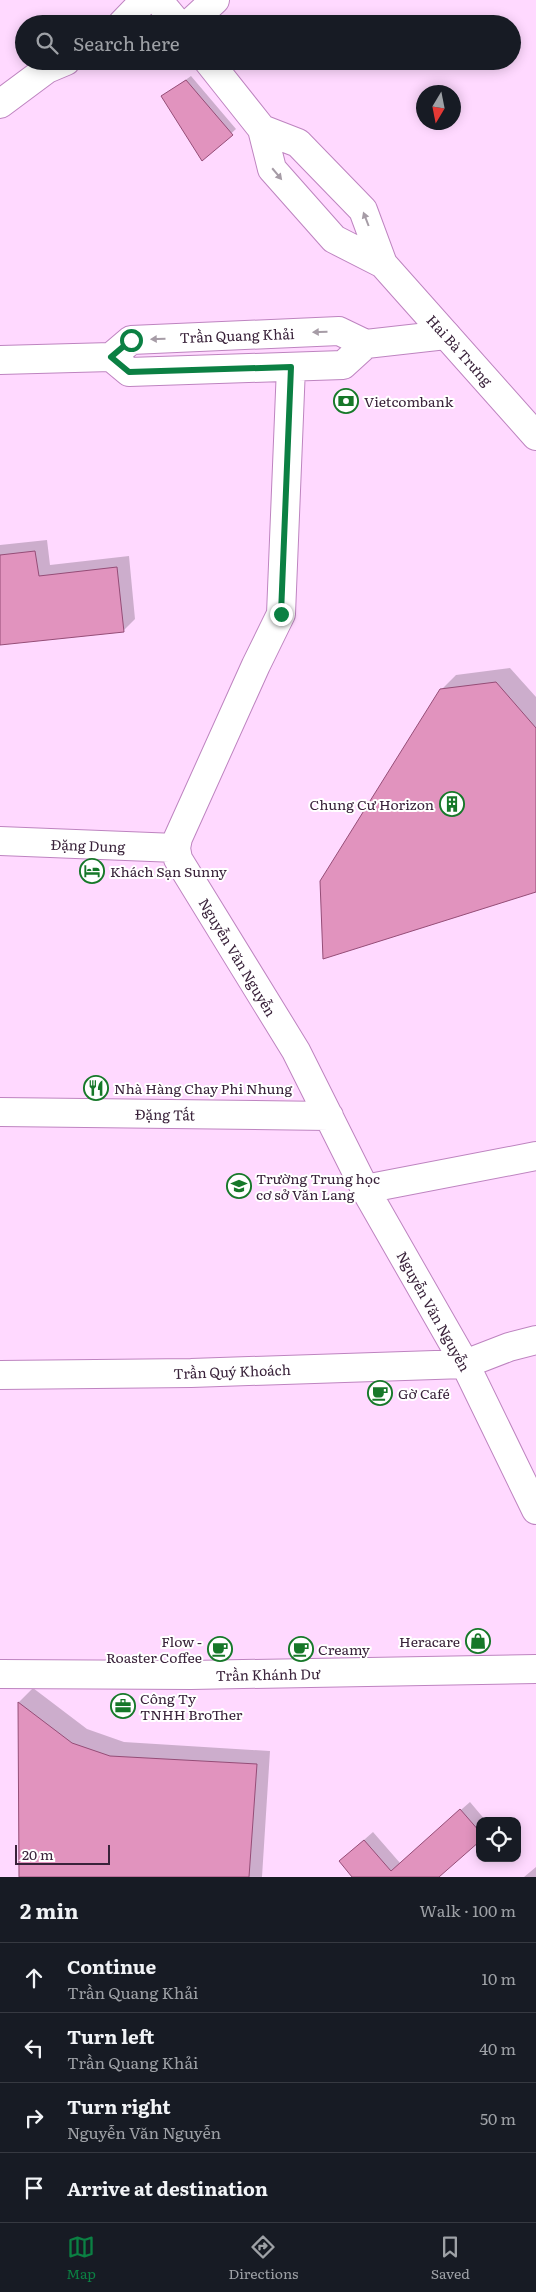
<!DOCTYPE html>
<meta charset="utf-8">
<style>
body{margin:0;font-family:Literata,serif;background:#20242c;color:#f1f3f6}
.controls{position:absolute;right:15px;bottom:15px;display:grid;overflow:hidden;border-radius:10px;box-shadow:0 2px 12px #0003}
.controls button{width:45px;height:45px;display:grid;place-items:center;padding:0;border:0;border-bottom:1px solid #363941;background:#171b24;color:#f1f3f6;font:25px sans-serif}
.compass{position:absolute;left:416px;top:85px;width:45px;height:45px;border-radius:50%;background:#171b24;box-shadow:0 2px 12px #0003;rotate:190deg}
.scale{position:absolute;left:15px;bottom:12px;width:95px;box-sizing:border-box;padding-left:5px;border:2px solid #39223a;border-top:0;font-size:14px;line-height:18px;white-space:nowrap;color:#39223a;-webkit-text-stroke:4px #fff;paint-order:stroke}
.stop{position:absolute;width:15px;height:15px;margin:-11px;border:4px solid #0b8043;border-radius:50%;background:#fff}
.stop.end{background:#0b8043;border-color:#fff;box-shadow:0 1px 5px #0008}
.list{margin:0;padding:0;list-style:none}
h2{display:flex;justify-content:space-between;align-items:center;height:65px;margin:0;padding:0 20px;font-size:21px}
h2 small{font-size:16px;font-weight:400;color:#9ea1a6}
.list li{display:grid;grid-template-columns:32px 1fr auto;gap:15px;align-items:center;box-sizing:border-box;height:70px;padding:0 20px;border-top:1px solid #363941}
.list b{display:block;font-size:19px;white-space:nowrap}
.list p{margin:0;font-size:16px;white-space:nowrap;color:#9ea1a6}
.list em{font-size:16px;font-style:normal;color:#9ea1a6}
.icon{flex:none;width:28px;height:28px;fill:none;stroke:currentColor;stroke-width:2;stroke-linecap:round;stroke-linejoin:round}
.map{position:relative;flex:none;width:536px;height:1877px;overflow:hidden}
.search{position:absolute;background:#171b24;box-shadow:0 2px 12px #0003;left:15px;right:15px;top:15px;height:55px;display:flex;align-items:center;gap:12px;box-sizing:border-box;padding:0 18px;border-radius:28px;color:#9ea1a6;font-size:19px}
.sheet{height:345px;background:#171b24}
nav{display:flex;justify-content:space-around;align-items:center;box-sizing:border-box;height:70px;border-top:1px solid #363941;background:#171b24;font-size:14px;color:#9ea1a6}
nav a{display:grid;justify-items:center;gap:2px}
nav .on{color:#0b8043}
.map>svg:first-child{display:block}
</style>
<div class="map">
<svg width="536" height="1877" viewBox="0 0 536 1877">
<rect width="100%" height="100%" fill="#ffd9ff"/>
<path fill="#0003" d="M191,76L236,129L203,159L163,96Z
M47,540L50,565L129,556L135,619L123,631L0,644V545Z
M510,668L536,697V891L441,690L456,675Z
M33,1688L87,1729L124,1742L270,1751L262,1877H20L19,1702Z
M470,1802L486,1821H480V1840L437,1877H354L340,1861L373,1832L400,1863Z
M536,1867V1877H524Z"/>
<path fill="#e193be" stroke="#954d77" d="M186,80L233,135L202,161L161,96Z
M35,551L39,576L117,567L124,632L0,645V555Z
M496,682L536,728V892L323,959L320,881L440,689Z
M18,1702L72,1743L110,1756L257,1764L249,1877H19Z
M460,1809L480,1832V1841L439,1877H352L339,1861L364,1840L391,1871Z"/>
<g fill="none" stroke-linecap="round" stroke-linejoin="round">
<defs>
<path id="minor" d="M122,24L145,0
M189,24L215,0
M0,104L47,69L66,61
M111,357L129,372L343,365L366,344
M0,360L111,357L131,340L339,331L366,344L446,335
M291,367L281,614L256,665L178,838L176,848L178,859L296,1051L365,1189L465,1364L536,1510
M0,841L176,848
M0,1112L329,1116
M365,1189L536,1156
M0,1375L191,1373L465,1364L509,1347L536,1340
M0,1674L191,1675L536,1669"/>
<path id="major" d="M158,0L178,24
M208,61L262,129L272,169L334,239L383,264L536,436
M262,129L298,143L363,210L383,264"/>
</defs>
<use href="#minor" stroke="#be84c0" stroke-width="30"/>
<use href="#major" stroke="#be84c0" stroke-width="30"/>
<use href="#minor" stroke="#fff" stroke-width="28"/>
<use href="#major" stroke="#fff" stroke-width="28"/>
</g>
<defs><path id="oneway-solid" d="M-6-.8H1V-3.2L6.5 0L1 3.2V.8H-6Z" transform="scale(1.25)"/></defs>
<g fill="#a69ca6">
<use href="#oneway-solid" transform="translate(277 174) rotate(50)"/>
<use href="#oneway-solid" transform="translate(366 219) rotate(-111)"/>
<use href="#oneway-solid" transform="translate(320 332) rotate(178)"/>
<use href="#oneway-solid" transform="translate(158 339) rotate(178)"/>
</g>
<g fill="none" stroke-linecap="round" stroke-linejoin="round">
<path stroke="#0b8043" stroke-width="6" d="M131,340L111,357L129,372L291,367L281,614"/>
</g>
<defs>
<symbol id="bank-ring" viewBox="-11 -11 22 22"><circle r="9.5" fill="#fff" stroke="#167829" stroke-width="1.5"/><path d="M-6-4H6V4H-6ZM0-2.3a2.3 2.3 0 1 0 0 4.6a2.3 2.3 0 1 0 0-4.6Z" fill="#167829"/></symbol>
<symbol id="building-ring" viewBox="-11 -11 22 22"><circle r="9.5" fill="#fff" stroke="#167829" stroke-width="1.5"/><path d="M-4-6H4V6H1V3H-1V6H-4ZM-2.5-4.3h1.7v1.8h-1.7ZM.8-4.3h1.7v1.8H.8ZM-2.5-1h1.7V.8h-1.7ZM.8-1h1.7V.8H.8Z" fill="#167829"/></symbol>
<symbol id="hotel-ring" viewBox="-11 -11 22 22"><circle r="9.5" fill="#fff" stroke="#167829" stroke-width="1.5"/><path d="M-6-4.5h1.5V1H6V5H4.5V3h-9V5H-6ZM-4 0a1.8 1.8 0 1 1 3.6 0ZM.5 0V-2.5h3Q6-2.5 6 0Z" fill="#167829"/></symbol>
<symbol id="restaurant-ring" viewBox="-11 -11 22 22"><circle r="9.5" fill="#fff" stroke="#167829" stroke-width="1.5"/><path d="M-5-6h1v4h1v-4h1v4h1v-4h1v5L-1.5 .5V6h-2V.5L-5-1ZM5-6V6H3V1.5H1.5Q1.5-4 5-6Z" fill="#167829"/></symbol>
<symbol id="school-ring" viewBox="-11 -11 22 22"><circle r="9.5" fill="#fff" stroke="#167829" stroke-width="1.5"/><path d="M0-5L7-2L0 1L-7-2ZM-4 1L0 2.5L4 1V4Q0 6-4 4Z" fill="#167829"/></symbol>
<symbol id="cafe-ring" viewBox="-11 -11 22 22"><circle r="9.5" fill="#fff" stroke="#167829" stroke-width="1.5"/><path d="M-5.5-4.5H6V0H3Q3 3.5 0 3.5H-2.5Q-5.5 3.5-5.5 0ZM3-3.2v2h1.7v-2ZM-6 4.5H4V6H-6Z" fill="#167829"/></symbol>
<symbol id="shop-ring" viewBox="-11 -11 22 22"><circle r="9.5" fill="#fff" stroke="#167829" stroke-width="1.5"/><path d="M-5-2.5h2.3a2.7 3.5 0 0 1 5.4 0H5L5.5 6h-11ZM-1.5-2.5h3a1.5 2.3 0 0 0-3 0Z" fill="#167829"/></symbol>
<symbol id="office-ring" viewBox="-11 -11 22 22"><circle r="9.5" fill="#fff" stroke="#167829" stroke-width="1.5"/><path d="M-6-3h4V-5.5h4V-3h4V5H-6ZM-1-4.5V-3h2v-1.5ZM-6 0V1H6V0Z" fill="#167829"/></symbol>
</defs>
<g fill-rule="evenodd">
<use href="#bank-ring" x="332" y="387" width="28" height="28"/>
<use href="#building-ring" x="438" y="790" width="28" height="28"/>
<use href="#hotel-ring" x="78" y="857" width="28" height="28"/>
<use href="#restaurant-ring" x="82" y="1074" width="28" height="28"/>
<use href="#school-ring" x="225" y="1172" width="28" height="28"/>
<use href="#cafe-ring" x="366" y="1379" width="28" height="28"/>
<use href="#shop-ring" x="464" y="1627" width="28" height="28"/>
<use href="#cafe-ring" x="206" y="1635" width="28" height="28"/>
<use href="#cafe-ring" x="287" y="1635" width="28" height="28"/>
<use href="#office-ring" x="109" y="1692" width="28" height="28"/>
</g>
<g text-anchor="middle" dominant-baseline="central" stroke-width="4" stroke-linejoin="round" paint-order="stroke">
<g font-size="14" fill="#39223a" stroke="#fff">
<text transform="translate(237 335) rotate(-2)">Trần Quang Khải</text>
<text transform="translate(460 350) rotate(48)">Hai Bà Trưng</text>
<text transform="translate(88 845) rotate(2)">Đặng Dung</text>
<text transform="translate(238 957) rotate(59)">Nguyễn Văn Nguyễn</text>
<text transform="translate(165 1114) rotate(1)">Ðặng Tất</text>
<text transform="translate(434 1311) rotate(61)">Nguyễn Văn Nguyễn</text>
<text transform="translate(232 1371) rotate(-2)">Trần Quý Khoách</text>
<text transform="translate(268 1674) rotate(-1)">Trần Khánh Dư</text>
</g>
<g font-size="14" fill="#39223a" stroke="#fff" text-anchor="start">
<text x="364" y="401">Vietcombank</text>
<text x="434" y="804" text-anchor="end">Chung Cư Horizon</text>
<text x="110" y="871">Khách Sạn Sunny</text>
<text x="114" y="1088">Nhà Hàng Chay Phi Nhung</text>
<text x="256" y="1178">Trường Trung học<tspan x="256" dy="16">cơ sở Văn Lang</tspan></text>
<text x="398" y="1393">Gờ Café</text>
<text x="202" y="1641" text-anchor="end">Flow -<tspan x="202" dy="16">Roaster Coffee</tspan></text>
<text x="460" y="1641" text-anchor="end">Heracare</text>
<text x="318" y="1649">Creamy</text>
<text x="140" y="1698">Công Ty<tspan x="140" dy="16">TNHH BroTher</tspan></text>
</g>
</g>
</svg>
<div class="controls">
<button><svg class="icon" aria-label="locate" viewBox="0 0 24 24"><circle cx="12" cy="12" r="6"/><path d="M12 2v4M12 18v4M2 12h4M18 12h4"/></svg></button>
</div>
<svg class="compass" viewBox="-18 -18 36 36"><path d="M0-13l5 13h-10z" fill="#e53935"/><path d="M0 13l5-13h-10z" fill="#9ea1a6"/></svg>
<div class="scale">20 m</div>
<div class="stop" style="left:131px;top:340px"></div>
<div class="stop end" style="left:281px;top:614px"></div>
<div class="search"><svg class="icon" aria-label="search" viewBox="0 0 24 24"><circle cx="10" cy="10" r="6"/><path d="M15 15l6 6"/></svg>Search here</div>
</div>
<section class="sheet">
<h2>2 min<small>Walk · 100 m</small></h2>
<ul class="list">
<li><svg class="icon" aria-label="ahead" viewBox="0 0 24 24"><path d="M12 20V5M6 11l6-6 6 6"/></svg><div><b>Continue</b><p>Trần Quang Khải</p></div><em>10 m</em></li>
<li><svg class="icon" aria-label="left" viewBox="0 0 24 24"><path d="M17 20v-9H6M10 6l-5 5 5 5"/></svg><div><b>Turn left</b><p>Trần Quang Khải</p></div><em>40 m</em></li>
<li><svg class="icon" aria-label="right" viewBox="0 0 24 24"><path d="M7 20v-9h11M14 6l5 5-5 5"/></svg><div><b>Turn right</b><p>Nguyễn Văn Nguyễn</p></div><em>50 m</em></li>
<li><svg class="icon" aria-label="arrive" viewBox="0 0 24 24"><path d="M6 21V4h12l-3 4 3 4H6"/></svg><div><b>Arrive at destination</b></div></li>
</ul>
</section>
<nav>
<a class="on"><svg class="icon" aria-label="map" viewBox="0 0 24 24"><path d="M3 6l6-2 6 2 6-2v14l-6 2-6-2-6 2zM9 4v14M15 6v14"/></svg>Map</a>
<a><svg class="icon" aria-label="directions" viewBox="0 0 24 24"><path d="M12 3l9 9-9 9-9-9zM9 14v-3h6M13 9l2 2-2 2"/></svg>Directions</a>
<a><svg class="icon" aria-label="saved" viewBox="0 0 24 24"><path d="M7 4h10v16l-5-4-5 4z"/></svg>Saved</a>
</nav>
